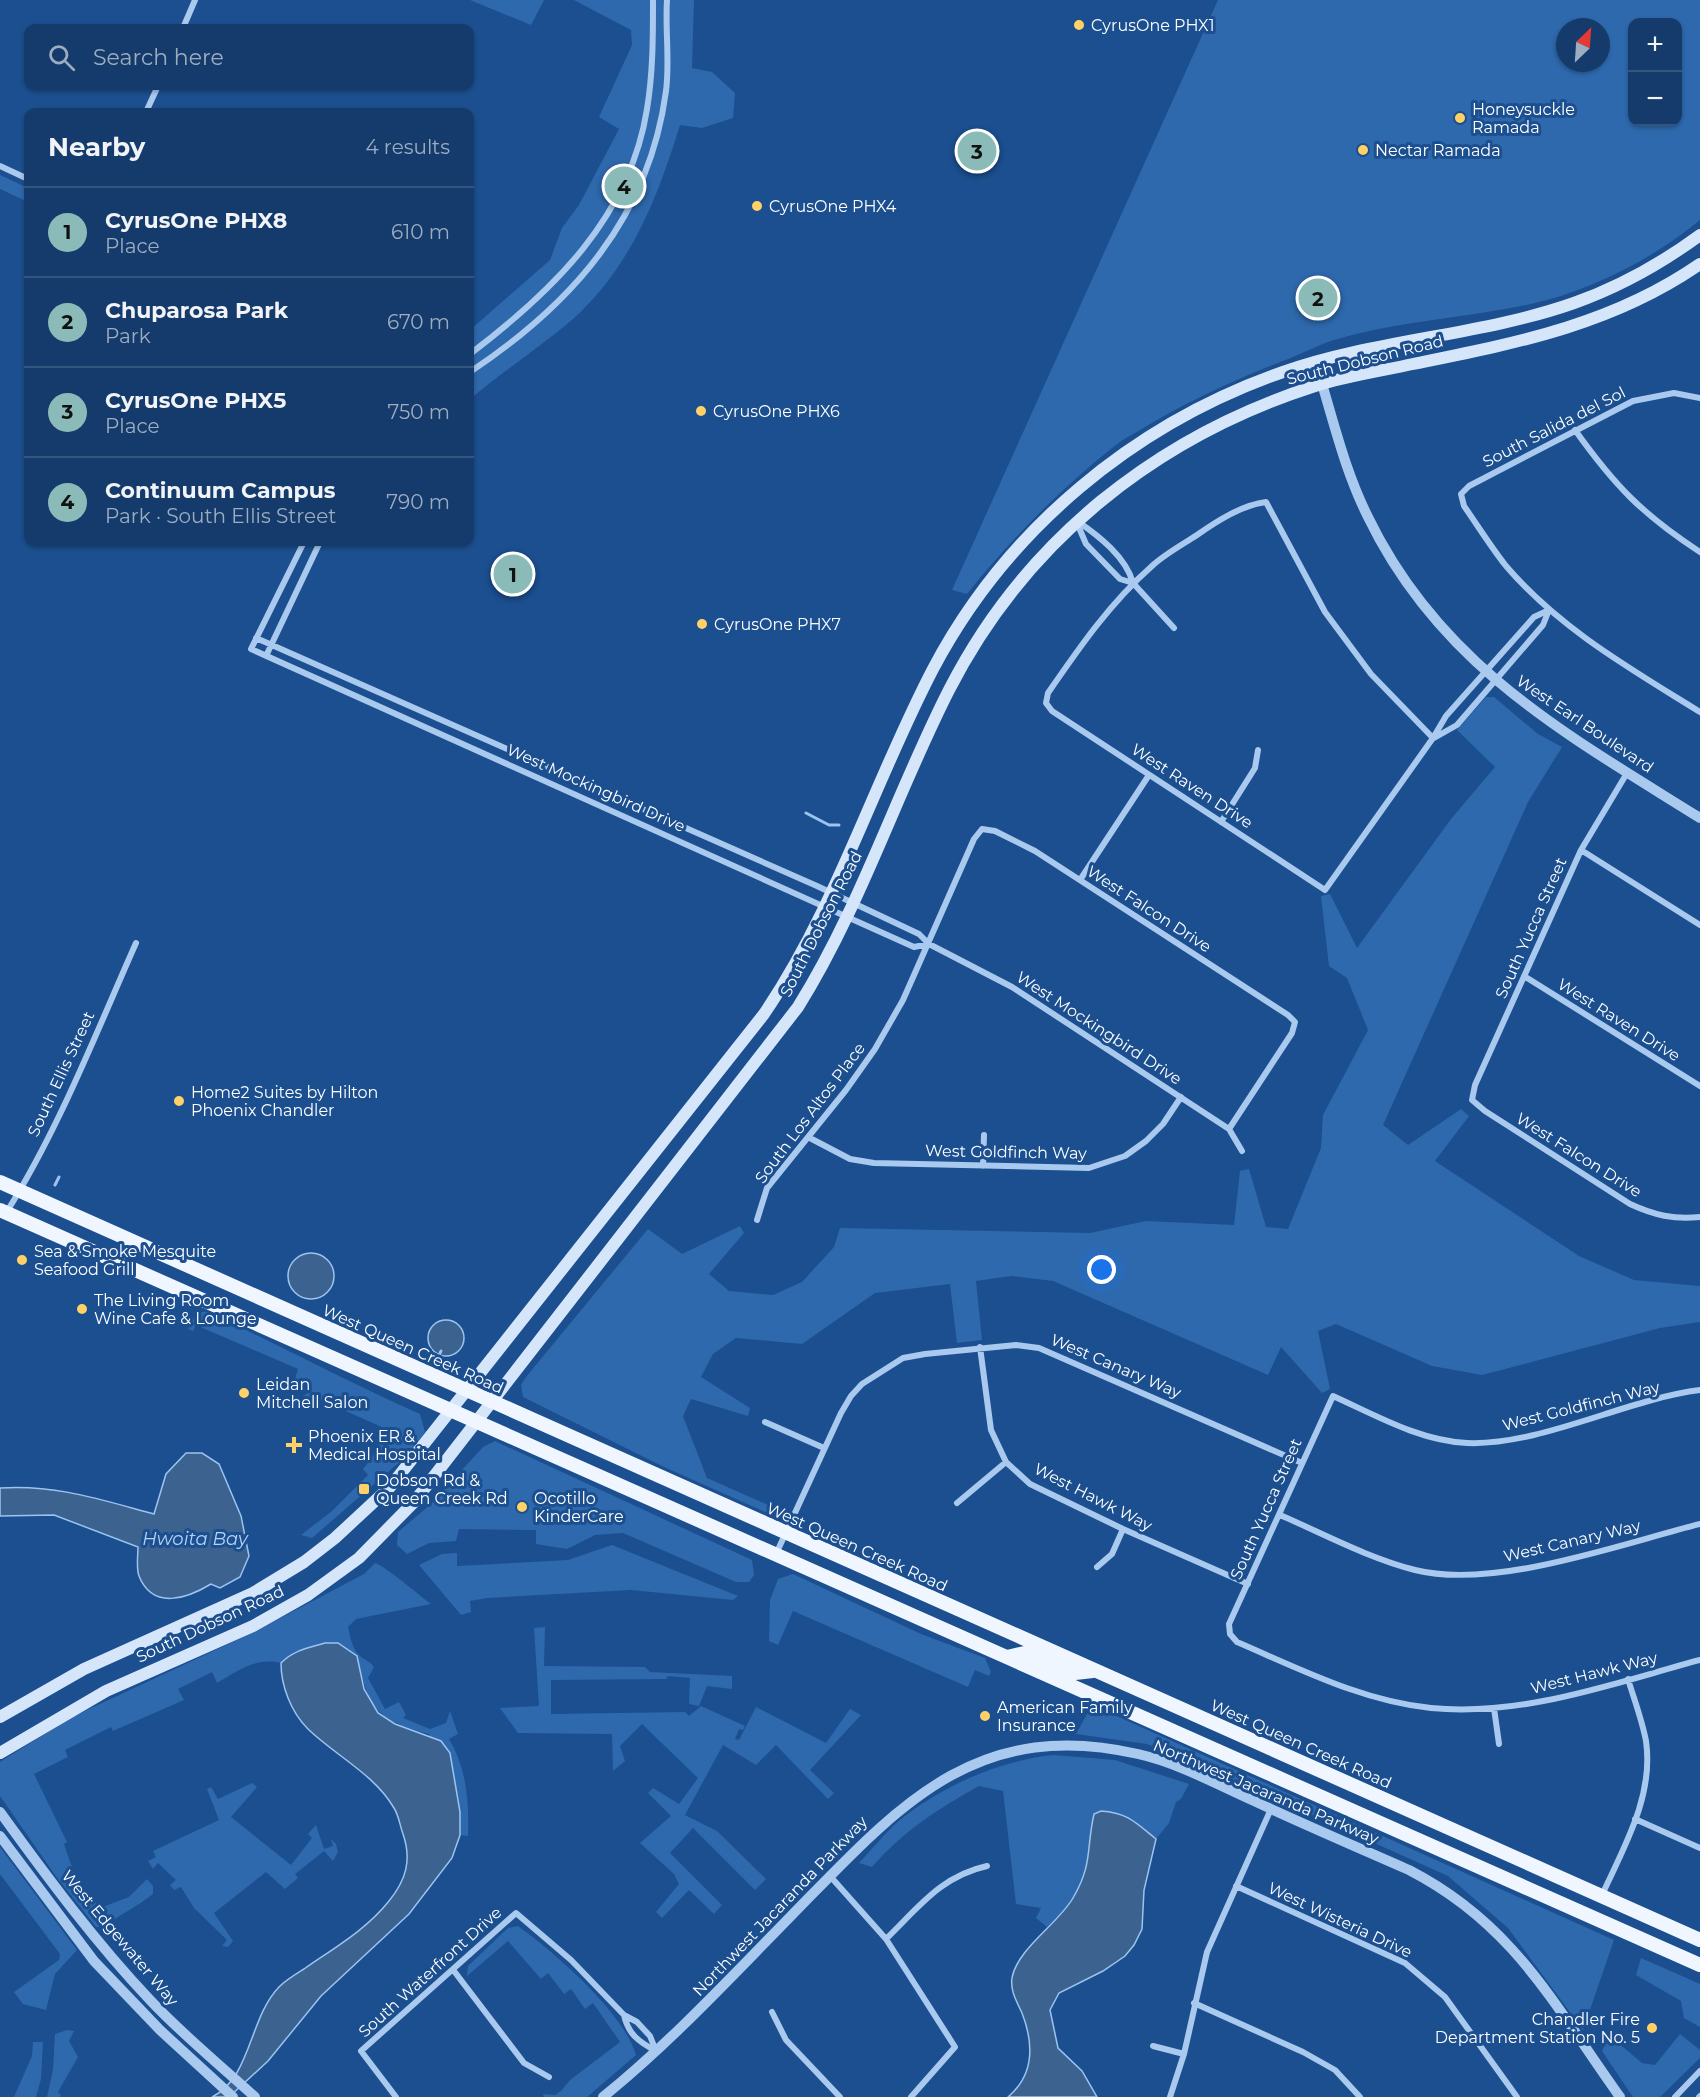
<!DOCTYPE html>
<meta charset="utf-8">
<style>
body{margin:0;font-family:Montserrat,sans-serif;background:#214673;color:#f1f3f6}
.controls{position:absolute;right:18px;top:18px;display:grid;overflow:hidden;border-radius:12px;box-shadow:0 2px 4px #0004}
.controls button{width:54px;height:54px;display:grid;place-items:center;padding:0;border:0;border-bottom:2px solid #33557e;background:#143b6b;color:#f1f3f6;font:30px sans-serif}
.compass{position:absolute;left:1556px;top:18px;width:54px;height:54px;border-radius:50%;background:#143b6b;box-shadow:0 2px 4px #0004;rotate:25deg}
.you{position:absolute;left:1102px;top:1270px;width:21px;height:21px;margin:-15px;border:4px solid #fff;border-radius:50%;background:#1a73e8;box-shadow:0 0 0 9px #1a73e833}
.badge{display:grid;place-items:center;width:39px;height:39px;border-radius:50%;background:#8bbbb9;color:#111;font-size:20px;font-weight:700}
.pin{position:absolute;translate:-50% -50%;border:3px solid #fff;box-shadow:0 2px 6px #0006}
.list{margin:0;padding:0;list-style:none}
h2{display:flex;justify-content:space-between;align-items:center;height:78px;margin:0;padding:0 24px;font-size:26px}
h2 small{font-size:20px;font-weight:400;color:#9dadc1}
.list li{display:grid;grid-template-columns:39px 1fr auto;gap:18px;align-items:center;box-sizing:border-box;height:90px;padding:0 24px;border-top:2px solid #33557e}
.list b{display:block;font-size:22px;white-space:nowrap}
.list p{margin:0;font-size:20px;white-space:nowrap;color:#9dadc1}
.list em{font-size:20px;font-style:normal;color:#9dadc1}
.icon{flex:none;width:33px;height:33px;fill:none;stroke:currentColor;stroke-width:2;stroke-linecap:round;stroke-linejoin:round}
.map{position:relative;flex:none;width:1700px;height:2097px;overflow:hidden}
.search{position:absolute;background:#143b6b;box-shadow:0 2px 4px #0004;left:24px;top:24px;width:450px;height:66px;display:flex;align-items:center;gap:15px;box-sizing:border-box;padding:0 21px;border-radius:12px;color:#9dadc1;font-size:22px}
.panel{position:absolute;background:#143b6b;box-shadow:0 2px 4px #0004;left:24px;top:108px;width:450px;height:438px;border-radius:12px}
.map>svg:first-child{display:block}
</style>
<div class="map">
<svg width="1700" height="2097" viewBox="0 0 1700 2097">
<rect width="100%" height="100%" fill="#1b4f8f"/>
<path fill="#2e69ad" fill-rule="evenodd" d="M470,0H544L531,25Z
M574,0H694L692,68L712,72L735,93L733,118L702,128L680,125C657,199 631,267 572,320C539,348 503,371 470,399V330L550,260L562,228L579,205L619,129L599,117L632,45L631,30Z
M1218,0H1700V220C1653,259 1590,291 1531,304C1466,318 1398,321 1334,340C1318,345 1303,353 1288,359C1241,377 1196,397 1152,423C1141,430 1128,436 1117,444C1061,488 1011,539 967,594L952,590ZM1632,22H1678V122H1632ZM1565,27H1601V63H1565Z
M0,175L28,188V202L0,189Z
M1486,697H1494L1538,734L1562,747L1528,802L1383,1125L1408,1145L1461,1109L1469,1116L1435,1161L1579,1256L1634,1280L1700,1286V1322L1660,1328L1482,1375L1432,1366L1336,1324L1318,1331L1330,1389L1322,1393L1281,1347L1268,1375L1053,1281L1011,1276L976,1281L982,1340L957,1343L950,1284L875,1293L802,1344L736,1338L713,1354L701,1377L750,1408L748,1416L691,1399L683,1416L707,1478L784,1512L774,1516L664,1467L523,1397L521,1385L526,1377L648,1229L682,1254L740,1226L744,1233L709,1274L729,1291L773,1295L802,1282L834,1247L840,1228L1090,1233L1146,1221L1234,1225L1240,1171L1249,1169L1266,1227L1288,1229L1321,1148L1323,1115L1368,1030L1347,978L1329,966L1321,896L1330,894L1357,948L1451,819L1495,767L1457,730Z
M197,1312H208C279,1345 348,1382 420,1414L425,1432L410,1453L312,1538L301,1535L332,1511L368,1475L363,1469L372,1458L384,1428L314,1397L310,1404L303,1396L310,1392L301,1378L294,1382L298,1369L196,1325L193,1331L188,1329Z
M495,1441L752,1560L754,1575L749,1582H736L623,1533L595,1535L567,1549L536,1544V1530L459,1529L456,1541L429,1543L407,1554L397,1545L398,1532L431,1504L483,1447Z
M612,1545L738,1596L733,1600L631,1590L487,1598L470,1601L471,1612L461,1615L419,1565L442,1554L457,1553V1566L568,1560Z
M375,1563C384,1565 420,1596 431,1604L356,1619L348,1627C350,1636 352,1648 359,1655C364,1660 370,1661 374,1667L368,1678L385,1709L399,1702L406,1715L403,1718L430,1729L446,1723L450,1711L458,1734L449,1739C467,1769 469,1802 468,1836L460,1835V1812L429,1734C376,1720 369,1709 357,1656L325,1643L294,1652L281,1663C256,1657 238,1671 217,1683L212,1672L178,1689L184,1700L113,1731L111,1727L65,1750L68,1757L34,1774L67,1842L64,1844L75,1876L100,1908L129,1897L147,1879L153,1886V1894C137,1907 120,1914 104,1927H96L55,1875L0,1796V1762L72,1717L252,1633L364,1574Z
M793,1574L921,1634L985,1658L991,1672L989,1676L975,1670L968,1687L793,1611L778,1645L769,1641L770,1600L778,1579Z
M545,1627L544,1666L645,1667L650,1672L732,1676V1689L707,1686L699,1706L689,1704L690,1678L668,1676L666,1679L551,1680V1714L685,1712L689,1716L701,1706L745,1726L743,1730L739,1729L735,1739L739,1740L756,1707L826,1743L850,1709L861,1715L810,1770L834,1793L828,1799L776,1745L756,1765L723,1745L685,1815L717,1831L766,1879L755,1890L693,1828L670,1853L722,1905L714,1914L689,1890L662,1918L656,1912L679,1884L674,1874L640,1843L671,1816L648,1793L653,1788L679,1804L698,1778L642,1724L620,1746L625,1761L613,1771L612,1734L518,1733L500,1708L539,1706L534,1628Z
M1092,1705L1614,1940L1583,2030L1508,1928L1448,1876L1212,1770L1147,1744L1076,1734Z
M1054,1755L1115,1760L1189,1784L1181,1799L1176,1802L1169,1823L1156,1839C1135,1822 1128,1813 1101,1811C1090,1827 1094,1833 1091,1851C1086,1881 1071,1907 1047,1927L1036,1918L1041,1908L1016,1904L1003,1791L979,1786C938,1809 903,1831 872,1867L859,1863C874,1847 888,1829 905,1816C947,1784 1001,1760 1054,1755Z
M252,1783L257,1787L231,1817L291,1865L312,1838L308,1834L316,1825L324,1849L333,1846L331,1839L336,1844L338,1852L333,1861L324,1851L295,1874L298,1878L285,1889L266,1872L214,1913L233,1941L228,1947L222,1946L227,1940L194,1908L181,1887L174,1890L170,1885L176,1880L158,1863L153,1869L148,1861L156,1857L153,1851L219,1820L207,1789L211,1787L218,1799Z
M0,1847L77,1950L55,1974L46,2010L23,2004L14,1992L59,1960L60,1954L0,1874Z
M518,1926C554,1952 624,2013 636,2055L587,2097H544L543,2094L555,2095L562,2090L570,2080L620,2042L593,2003L585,2009L571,1989L564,1994L548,1973L541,1979L508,1941L467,1976L468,1966L508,1928Z
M1641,1958L1700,1984V2027L1684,2018L1681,2001L1636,1975Z
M67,2030L74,2031L69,2041L78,2057L58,2092L61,2095L60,2097H47L53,2070L55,2034Z
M1680,2034L1700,2050V2058L1660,2097H1633L1602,2051L1610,2036L1642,2063L1655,2065Z
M33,2042H43L41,2079L36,2097H14L32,2056Z"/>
<path fill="#3c6290" stroke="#9cc4f0" stroke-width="1.5" d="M288 1276a23 23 0 1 1 46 0a23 23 0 1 1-46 0Z
M428 1338a18 18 0 1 1 36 0a18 18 0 1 1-36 0Z
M186,1453H202L219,1464L241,1516L249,1556L240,1577L220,1588L211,1584C188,1598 153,1611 139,1576C136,1568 138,1555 138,1547L54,1515L0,1516V1488C54,1484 102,1500 154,1514L166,1474Z
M325,1643H338L357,1656L364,1689L378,1713L395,1724L441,1741L450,1753L460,1812V1835L452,1858L409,1914L321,1996L268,2061L229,2097H212C251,2078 249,2018 279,1987C286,1980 296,1974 304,1969C334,1948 366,1930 389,1901C406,1880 412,1860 403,1834C400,1826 399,1816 394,1808C374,1774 336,1756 308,1729C291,1712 281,1686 281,1663C294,1650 308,1648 325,1643Z
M1101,1811C1128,1813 1135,1822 1156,1839L1144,1890L1142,1929L1134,1945L1125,1956L1103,1971L1059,1993L1050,2010L1058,2048L1082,2071L1097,2097H1008C1035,2074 1034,2044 1022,2013C1017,2002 1010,1991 1012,1978C1017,1949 1058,1924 1073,1898C1093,1864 1086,1849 1094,1814Z"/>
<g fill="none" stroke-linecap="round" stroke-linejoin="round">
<path stroke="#9cc4f0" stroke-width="3" d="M806,813L829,825H839
M55,1185L59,1177
M437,1360L441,1351"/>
<path stroke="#a9c9ee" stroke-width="6" d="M183,28L195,0
M146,112L158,86
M0,166L28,179
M470,354C553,291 630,217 647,109C653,73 653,37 653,0
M470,372C572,304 649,218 666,91C670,61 665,30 667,0
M1700,398L1674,393L1633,401L1469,486L1461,494L1464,506C1478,526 1491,547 1506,566C1560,629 1631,669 1700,712
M1575,430C1615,486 1642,514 1700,552
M1077,521C1099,536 1126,557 1133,583
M1077,523L1086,544L1120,579L1133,583L1174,628
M304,542L251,649L914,947L929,944
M256,638L817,886L919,934L929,944L1012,987L1229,1129L1242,1151
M266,656L320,542
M1433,738L1371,674L1325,612L1266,502C1242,505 1217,521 1197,535C1182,545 1165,554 1152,566C1110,603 1079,648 1048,693L1046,703L1052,711L1325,890L1433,738L1446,716L1534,617L1549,610
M1434,738L1457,725L1543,625L1549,610
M1627,773L1581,850L1475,1085L1472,1100L1485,1111L1630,1204C1654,1215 1674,1220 1700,1217
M1221,822L1255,768L1258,750
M1581,850L1700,925
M1080,880L1149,775
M1524,976L1700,1086
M808,1137L850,1159L874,1163L1089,1168L1125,1156L1146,1141L1163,1124L1181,1097
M983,1166L984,1135
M6,1213C59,1129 96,1033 136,943
M757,1220L767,1188L846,1090L875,1049L903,1000L974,839L982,829L995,831L1035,851L1288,1015L1295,1022L1292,1033L1229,1129
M980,1347L991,1430L1006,1462L1030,1484L1123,1529L1248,1584
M1700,1390C1627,1399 1540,1446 1467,1443C1420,1441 1375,1415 1333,1396L1229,1624L1230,1634L1237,1642C1300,1669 1362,1701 1431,1708C1522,1717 1614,1683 1700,1660
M765,1422L824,1448
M957,1503L1006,1462
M1280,1515C1324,1534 1368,1558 1415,1570C1495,1590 1620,1544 1700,1524
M776,1554L841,1413L851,1396L862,1384L903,1358L925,1354L1016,1345L1039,1348L1302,1463
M1097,1567L1112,1554L1123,1529
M1494,1708L1499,1744
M1635,1819L1700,1848
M830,1876L886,1939L955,2047L911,2097
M1236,1886L1405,1963L1445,1997L1517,2097
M1602,1895C1624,1847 1654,1796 1646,1741C1642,1720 1634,1699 1628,1679
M886,1939C918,1908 941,1876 987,1866
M454,1971L524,2063L549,2077
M1194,2003L1303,2052L1335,2070L1360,2097
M772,2012L786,2040L840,2097
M624,2015C628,2034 639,2042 656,2051
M1153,2046L1184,2054
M396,2097L361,2051L516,1913L571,1960L624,2015L637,2022L650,2036L656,2051
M1170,2097L1184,2054L1207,1952L1271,1809
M1675,2097L1700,2071
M1699,2097L1700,2096"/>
<path stroke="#a9c9ee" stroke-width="10" d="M1315,361C1332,414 1343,467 1368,517C1440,666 1566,734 1700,818
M0,1812C47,1877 96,1943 151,2001C183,2035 220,2065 255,2097
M0,1836L94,1961L160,2030L233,2097
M603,2097C671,2042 730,1978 791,1916C895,1810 973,1716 1138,1754C1178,1763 1216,1784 1254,1801C1305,1825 1357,1847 1409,1870C1514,1924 1554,2005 1620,2097"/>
<path stroke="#d6e6fa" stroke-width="12" d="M0,1717L84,1669L253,1593L304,1562L335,1538L390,1487L764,1014C836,908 874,782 933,669C1007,529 1134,424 1283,372C1377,339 1480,336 1574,303C1619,287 1662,263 1700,235
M0,1753L106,1691L253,1626L308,1595L359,1558L414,1502L798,1007C860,908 896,794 949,690C1025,541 1156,437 1315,386C1346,376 1380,371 1413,364C1516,343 1612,325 1700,264"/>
<path stroke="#f0f6ff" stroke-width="14" d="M0,1182L1700,1940
M0,1210L1700,1965
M1007,1657L1029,1652L1075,1673L1093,1671"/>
</g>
<g fill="#ffd166" stroke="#1b4f8f" stroke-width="2">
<circle cx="1079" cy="25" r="6"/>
<circle cx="1460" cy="118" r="6"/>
<circle cx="1363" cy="150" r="6"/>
<circle cx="757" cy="206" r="6"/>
<circle cx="701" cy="411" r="6"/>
<circle cx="702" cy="624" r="6"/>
<circle cx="179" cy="1101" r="6"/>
<circle cx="22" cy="1260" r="6"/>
<circle cx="82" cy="1309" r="6"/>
<circle cx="244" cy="1393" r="6"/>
<path d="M291 1436h6v6h6v6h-6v6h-6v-6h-6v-6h6z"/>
<rect x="358" y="1483" width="12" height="12" rx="3"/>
<circle cx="522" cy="1507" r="6"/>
<circle cx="985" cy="1716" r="6"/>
<circle cx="1652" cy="2028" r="6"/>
</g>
<g text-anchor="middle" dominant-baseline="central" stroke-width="6" stroke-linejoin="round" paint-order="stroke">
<g font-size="16" fill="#fff" stroke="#1b4f8f" text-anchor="start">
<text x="1091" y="25">CyrusOne PHX1</text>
<text x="1472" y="109">Honeysuckle<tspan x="1472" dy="18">Ramada</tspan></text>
<text x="1375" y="150">Nectar Ramada</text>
<text x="769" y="206">CyrusOne PHX4</text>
<text x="713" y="411">CyrusOne PHX6</text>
<text x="714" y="624">CyrusOne PHX7</text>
<text x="191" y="1092">Home2 Suites by Hilton<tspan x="191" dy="18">Phoenix Chandler</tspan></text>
<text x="34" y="1251">Sea &amp; Smoke Mesquite<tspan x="34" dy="18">Seafood Grill</tspan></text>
<text x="94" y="1300">The Living Room<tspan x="94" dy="18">Wine Cafe &amp; Lounge</tspan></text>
<text x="256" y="1384">Leidan<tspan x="256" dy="18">Mitchell Salon</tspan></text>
<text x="308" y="1436">Phoenix ER &amp;<tspan x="308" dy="18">Medical Hospital</tspan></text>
<text x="376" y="1480">Dobson Rd &amp;<tspan x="376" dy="18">Queen Creek Rd</tspan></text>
<text x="534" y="1498">Ocotillo<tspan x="534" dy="18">KinderCare</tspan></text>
<text x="997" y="1707">American Family<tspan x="997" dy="18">Insurance</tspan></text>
<text x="1640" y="2019" text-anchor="end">Chandler Fire<tspan x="1640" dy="18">Department Station No. 5</tspan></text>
</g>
<g font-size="16" fill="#fff" stroke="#1b4f8f">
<text transform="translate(1365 360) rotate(-14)">South Dobson Road</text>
<text transform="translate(1554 427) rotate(-27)">South Salida del Sol</text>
<text transform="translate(1585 724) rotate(34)">West Earl Boulevard</text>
<text transform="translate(1192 786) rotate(33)">West Raven Drive</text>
<text transform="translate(596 788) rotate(24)">West Mockingbird Drive</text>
<text transform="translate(1149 909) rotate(33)">West Falcon Drive</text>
<text transform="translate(821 924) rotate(-63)">South Dobson Road</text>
<text transform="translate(1531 928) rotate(-66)">South Yucca Street</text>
<text transform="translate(1619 1020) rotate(32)">West Raven Drive</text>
<text transform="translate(1099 1028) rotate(33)">West Mockingbird Drive</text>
<text transform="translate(61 1074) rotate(-65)">South Ellis Street</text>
<text transform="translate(810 1113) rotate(-53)">South Los Altos Place</text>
<text transform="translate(1006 1152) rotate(1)">West Goldfinch Way</text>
<text transform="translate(1579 1155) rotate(32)">West Falcon Drive</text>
<text transform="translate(413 1349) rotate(24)">West Queen Creek Road</text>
<text transform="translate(1116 1366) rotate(23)">West Canary Way</text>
<text transform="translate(1581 1406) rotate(-14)">West Goldfinch Way</text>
<text transform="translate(1093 1497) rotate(27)">West Hawk Way</text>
<text transform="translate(1266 1509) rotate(-66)">South Yucca Street</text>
<text transform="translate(1572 1541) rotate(-13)">West Canary Way</text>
<text transform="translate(857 1547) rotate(24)">West Queen Creek Road</text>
<text transform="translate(210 1624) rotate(-25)">South Dobson Road</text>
<text transform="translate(1594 1673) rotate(-14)">West Hawk Way</text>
<text transform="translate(1301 1744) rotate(24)">West Queen Creek Road</text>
<text transform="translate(1266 1792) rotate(23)">Northwest Jacaranda Parkway</text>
<text transform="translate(780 1906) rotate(-46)">Northwest Jacaranda Parkway</text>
<text transform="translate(1340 1920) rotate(25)">West Wisteria Drive</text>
<text transform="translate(120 1938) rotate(50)">West Edgewater Way</text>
<text transform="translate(430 1972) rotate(-42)">South Waterfront Drive</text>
</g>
<g font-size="18" font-style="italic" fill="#b5d3f5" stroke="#1b4f8f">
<text x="195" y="1539">Hwoita Bay</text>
</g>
</g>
</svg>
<div class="controls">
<button>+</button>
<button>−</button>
</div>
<svg class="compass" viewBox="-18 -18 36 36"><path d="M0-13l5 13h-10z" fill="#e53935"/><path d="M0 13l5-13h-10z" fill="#9dadc1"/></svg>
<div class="you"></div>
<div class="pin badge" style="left:513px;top:574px">1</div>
<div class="pin badge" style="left:1318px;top:298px">2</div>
<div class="pin badge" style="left:977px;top:151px">3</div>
<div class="pin badge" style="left:624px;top:186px">4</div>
<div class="search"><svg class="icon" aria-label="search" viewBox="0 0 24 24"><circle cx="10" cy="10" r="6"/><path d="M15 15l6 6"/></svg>Search here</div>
<section class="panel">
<h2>Nearby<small>4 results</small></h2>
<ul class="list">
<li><span class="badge">1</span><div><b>CyrusOne PHX8</b><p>Place</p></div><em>610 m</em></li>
<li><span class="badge">2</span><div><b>Chuparosa Park</b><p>Park</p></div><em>670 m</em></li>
<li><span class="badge">3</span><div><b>CyrusOne PHX5</b><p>Place</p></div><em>750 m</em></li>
<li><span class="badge">4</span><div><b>Continuum Campus</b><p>Park · South Ellis Street</p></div><em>790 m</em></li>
</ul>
</section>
</div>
